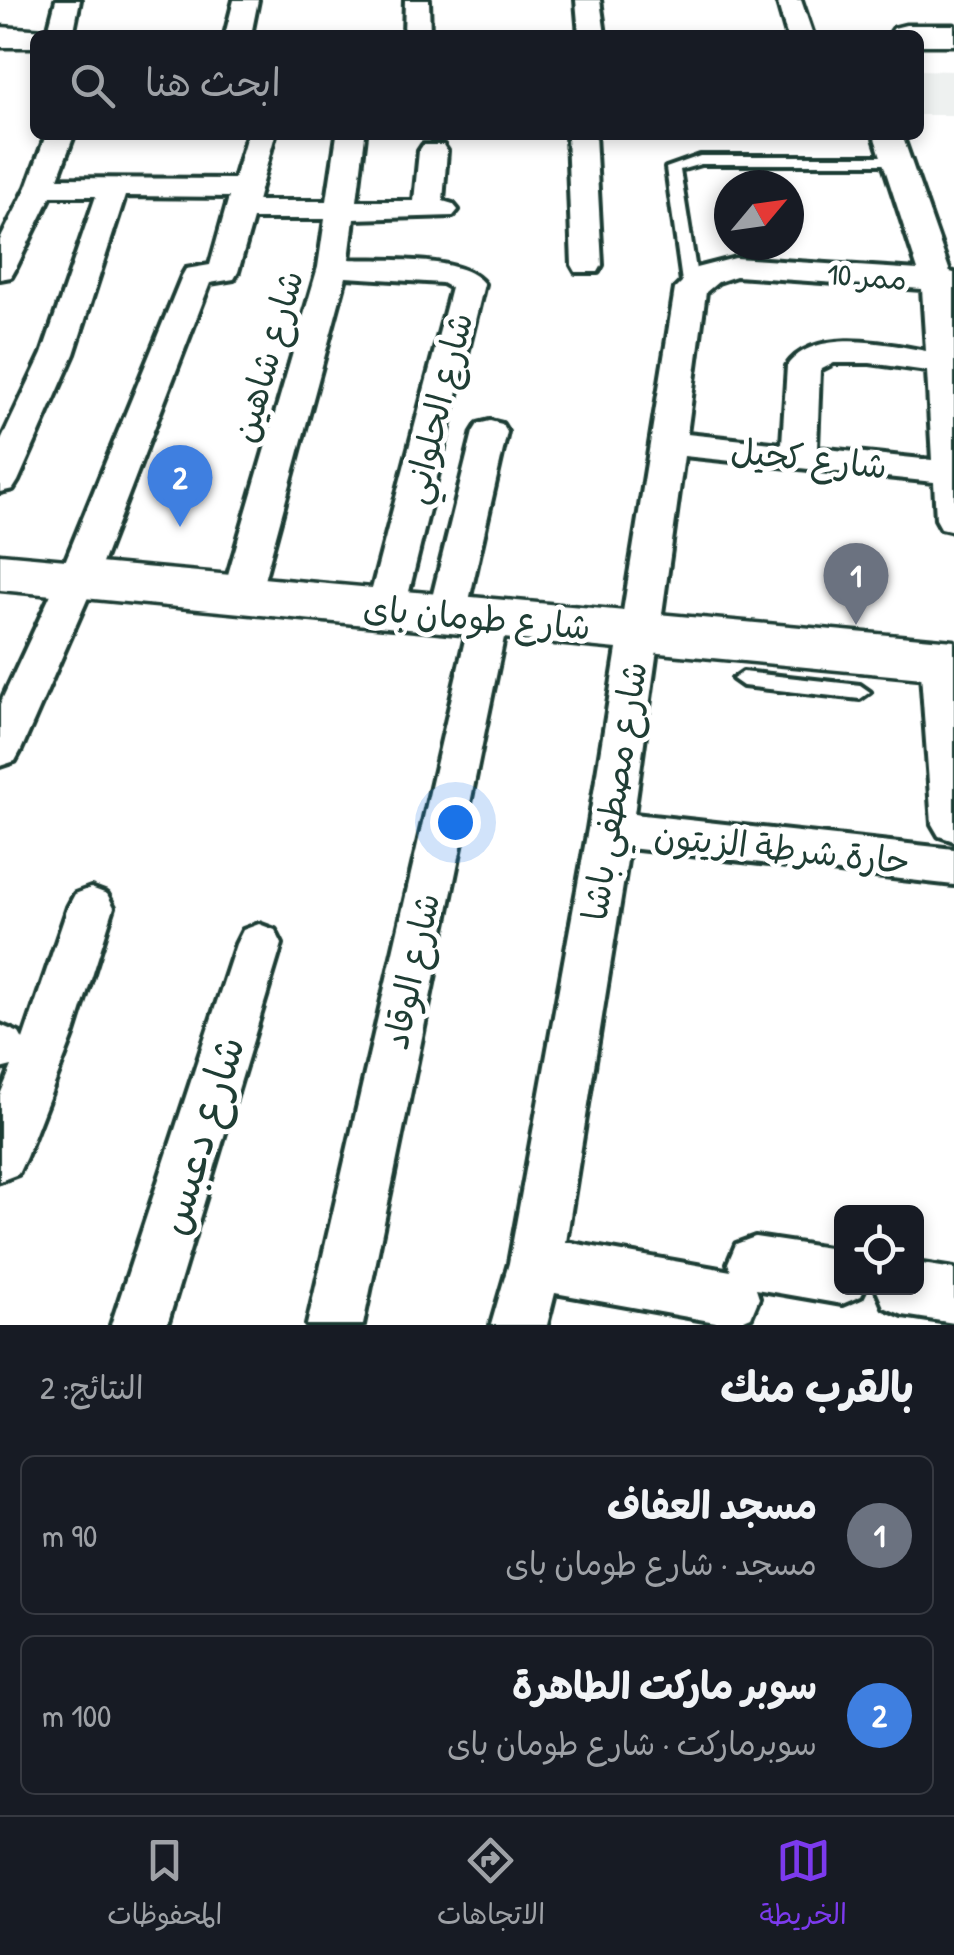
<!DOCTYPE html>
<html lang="ar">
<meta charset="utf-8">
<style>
body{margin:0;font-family:"Patrick Hand","Playpen Sans Arabic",sans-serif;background:#20242c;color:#f1f3f6;direction:rtl}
.controls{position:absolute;right:30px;bottom:30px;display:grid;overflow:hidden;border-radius:15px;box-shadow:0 5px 15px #0003}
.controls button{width:90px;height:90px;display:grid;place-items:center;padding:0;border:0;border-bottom:2px solid #363941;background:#171b24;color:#f1f3f6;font:50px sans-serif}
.compass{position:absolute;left:714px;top:170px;width:90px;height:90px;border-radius:50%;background:#171b24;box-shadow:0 5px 15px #0003;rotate:61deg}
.you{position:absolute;left:455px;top:822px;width:35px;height:35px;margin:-25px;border:8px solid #fff;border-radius:50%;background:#1a73e8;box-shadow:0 0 0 15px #1a73e833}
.badge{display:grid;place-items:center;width:65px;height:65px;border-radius:50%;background:#7c3aed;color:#fff;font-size:32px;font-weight:700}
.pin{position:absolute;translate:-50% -82px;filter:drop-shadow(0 2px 5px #0008)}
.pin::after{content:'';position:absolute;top:52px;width:35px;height:30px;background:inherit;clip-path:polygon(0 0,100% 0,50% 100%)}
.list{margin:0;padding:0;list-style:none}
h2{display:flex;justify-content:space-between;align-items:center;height:130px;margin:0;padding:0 40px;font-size:42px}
h2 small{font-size:32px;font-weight:400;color:#9ea1a6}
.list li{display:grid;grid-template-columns:65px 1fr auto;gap:30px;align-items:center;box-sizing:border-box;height:160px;margin:0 20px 20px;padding:0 20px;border:2px solid #363941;border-radius:15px}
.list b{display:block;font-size:38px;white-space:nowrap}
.list p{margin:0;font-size:32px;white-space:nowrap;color:#9ea1a6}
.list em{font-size:32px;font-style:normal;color:#9ea1a6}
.icon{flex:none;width:55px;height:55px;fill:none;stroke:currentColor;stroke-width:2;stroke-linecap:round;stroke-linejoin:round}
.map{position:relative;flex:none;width:954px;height:1325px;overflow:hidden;direction:ltr}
.search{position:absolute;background:#171b24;box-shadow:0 5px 15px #0003;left:30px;right:30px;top:30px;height:110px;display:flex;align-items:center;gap:25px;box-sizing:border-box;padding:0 35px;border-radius:15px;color:#9ea1a6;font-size:38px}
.sheet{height:490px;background:#171b24}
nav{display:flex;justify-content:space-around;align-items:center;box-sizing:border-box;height:140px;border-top:2px solid #363941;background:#171b24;font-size:28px;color:#9ea1a6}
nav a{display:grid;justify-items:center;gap:5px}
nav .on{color:#7c3aed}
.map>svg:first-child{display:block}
</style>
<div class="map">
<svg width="954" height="1325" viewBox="0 0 954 1325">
<rect width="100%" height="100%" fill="#fff"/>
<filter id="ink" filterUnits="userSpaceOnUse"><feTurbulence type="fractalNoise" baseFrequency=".01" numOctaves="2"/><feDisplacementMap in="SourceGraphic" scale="20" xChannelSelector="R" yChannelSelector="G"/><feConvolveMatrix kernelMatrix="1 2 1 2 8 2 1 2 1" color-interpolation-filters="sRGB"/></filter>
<g filter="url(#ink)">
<path fill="#eef1f0" d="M919,70L954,71V115H919Z"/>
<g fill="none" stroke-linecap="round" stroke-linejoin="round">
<defs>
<path id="lane" d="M700,156H896L903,160L896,164H701L680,170L699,289L691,294L683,289L666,168Z
M743,672L860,685L870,692L860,699L743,686L733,679Z"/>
<path id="street" d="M56,0H80L73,35H47Z
M234,0H258L251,35H225Z
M405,0H429L430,35H404Z
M576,0H600L605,35H579Z
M777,0H801L813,35H787Z
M46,135H74L58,178L234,179L247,135H275L257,201H327L337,135H365L357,201H414L419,151L423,145H443L447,151L443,201L453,204L458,210L453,216L354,219L349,259C383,261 463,255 484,284L405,608L400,618L386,621L372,618L367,608L451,288L442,283L346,277L260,595L255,604L241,608L227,604L222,595L318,267L325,219H253L238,272L234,279L210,283L96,579L21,750L15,761L0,766V704L58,579L182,276L186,269L210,265L229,197L125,196L74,354L18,481L13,489L0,492V443L42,354L96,196H51L15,270L11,277L0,279V240L27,187Z
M567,135H595L602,265L598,272H576L572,265Z
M874,135H902L950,272L954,273V531L941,528L936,519L934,482L684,456L634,814L954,849V885L629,848L566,1242L731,1271L728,1263L736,1244L755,1237L842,1250V1288H865L861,1296L842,1304L756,1289L759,1298L751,1317L732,1325L555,1293L547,1325H491L509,1263L588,829L675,289L696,268L735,258L918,270ZM736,276L922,289L926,351C887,344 814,327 787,366L782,444L687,434L706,292L718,282ZM834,363H870L927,371L932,460L817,448L820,370Z
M490,421L502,424L507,432L466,614L461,624L447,628L433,624L428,614L473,432L478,424Z
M489,604L503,608L508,618L363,1325H307L470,618L475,608Z
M940,646L954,650V841L939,836L932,824L920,660L926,650Z
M91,888L107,894L114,907L74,1033L26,1157L18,1174L0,1181V1095L12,1066L0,1069V1025L19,1033L23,1040L68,907L75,894Z
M259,924L275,930L282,944L167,1325H111L236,944L243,930Z
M916,1263L954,1269V1323L903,1315L884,1307L876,1288H916Z"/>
<path id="secondary" d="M906,25H954V45H919V35H889L894,28Z
M0,27L47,30L51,35H35V47H0Z
M0,554L954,641V681L0,590Z"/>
</defs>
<use href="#lane" stroke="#1f3d34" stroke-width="8"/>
<use href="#street" stroke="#1f3d34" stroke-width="8"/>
<use href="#secondary" stroke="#1f3d34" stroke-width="7"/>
<use href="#lane" fill="#fff" fill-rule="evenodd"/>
<use href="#street" fill="#fff" fill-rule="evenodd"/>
<use href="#secondary" fill="#fff" fill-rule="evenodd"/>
</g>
</g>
<g text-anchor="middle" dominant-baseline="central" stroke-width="10" stroke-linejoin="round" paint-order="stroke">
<g font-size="30" fill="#1f3d34" stroke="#fff">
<text transform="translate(867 276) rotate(4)">ممر 10</text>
</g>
<g font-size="35" fill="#1f3d34" stroke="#fff">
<text transform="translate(267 356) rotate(-74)">شارع شاهين</text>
<text transform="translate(437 408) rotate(-76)">شارع الحلواني</text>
<text transform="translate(809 458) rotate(6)">شارع كحيل</text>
<text transform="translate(477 617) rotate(5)">شارع طومان باى</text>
<text transform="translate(614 791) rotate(-81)">شارع مصطفي باشا</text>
<text transform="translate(782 848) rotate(6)">حارة شرطة الزيتون</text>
<text transform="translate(411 971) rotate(-78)">شارع الوقاد</text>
</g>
<g font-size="42" fill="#1f3d34" stroke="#fff">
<text transform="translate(200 1135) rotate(-73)">شارع دعبس</text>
</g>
</g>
</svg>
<div class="controls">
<button><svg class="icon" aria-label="locate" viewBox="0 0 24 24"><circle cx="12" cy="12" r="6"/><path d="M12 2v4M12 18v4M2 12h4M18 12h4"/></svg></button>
</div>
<svg class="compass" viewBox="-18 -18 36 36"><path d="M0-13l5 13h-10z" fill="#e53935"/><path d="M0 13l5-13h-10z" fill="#9ea1a6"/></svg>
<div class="you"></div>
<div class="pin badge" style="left:856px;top:625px;background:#6b7280">1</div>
<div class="pin badge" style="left:180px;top:527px;background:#3f7fe0">2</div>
<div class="search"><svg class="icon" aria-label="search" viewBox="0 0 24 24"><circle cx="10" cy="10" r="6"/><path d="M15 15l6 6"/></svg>ابحث هنا</div>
</div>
<section class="sheet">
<h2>بالقرب منك<small>النتائج: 2</small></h2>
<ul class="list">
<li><span class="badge" style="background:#6b7280">1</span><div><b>مسجد العفاف</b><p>مسجد · شارع طومان باى</p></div><em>90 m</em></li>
<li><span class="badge" style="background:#3f7fe0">2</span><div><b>سوبر ماركت الطاهرة</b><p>سوبرماركت · شارع طومان باى</p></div><em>100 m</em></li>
</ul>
</section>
<nav>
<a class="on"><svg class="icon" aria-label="map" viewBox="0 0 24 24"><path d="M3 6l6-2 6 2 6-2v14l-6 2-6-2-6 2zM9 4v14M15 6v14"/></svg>الخريطة</a>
<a><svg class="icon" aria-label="directions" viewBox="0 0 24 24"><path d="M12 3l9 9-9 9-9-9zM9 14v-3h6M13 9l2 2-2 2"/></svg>الاتجاهات</a>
<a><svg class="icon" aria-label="saved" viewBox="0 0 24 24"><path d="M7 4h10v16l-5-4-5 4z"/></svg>المحفوظات</a>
</nav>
